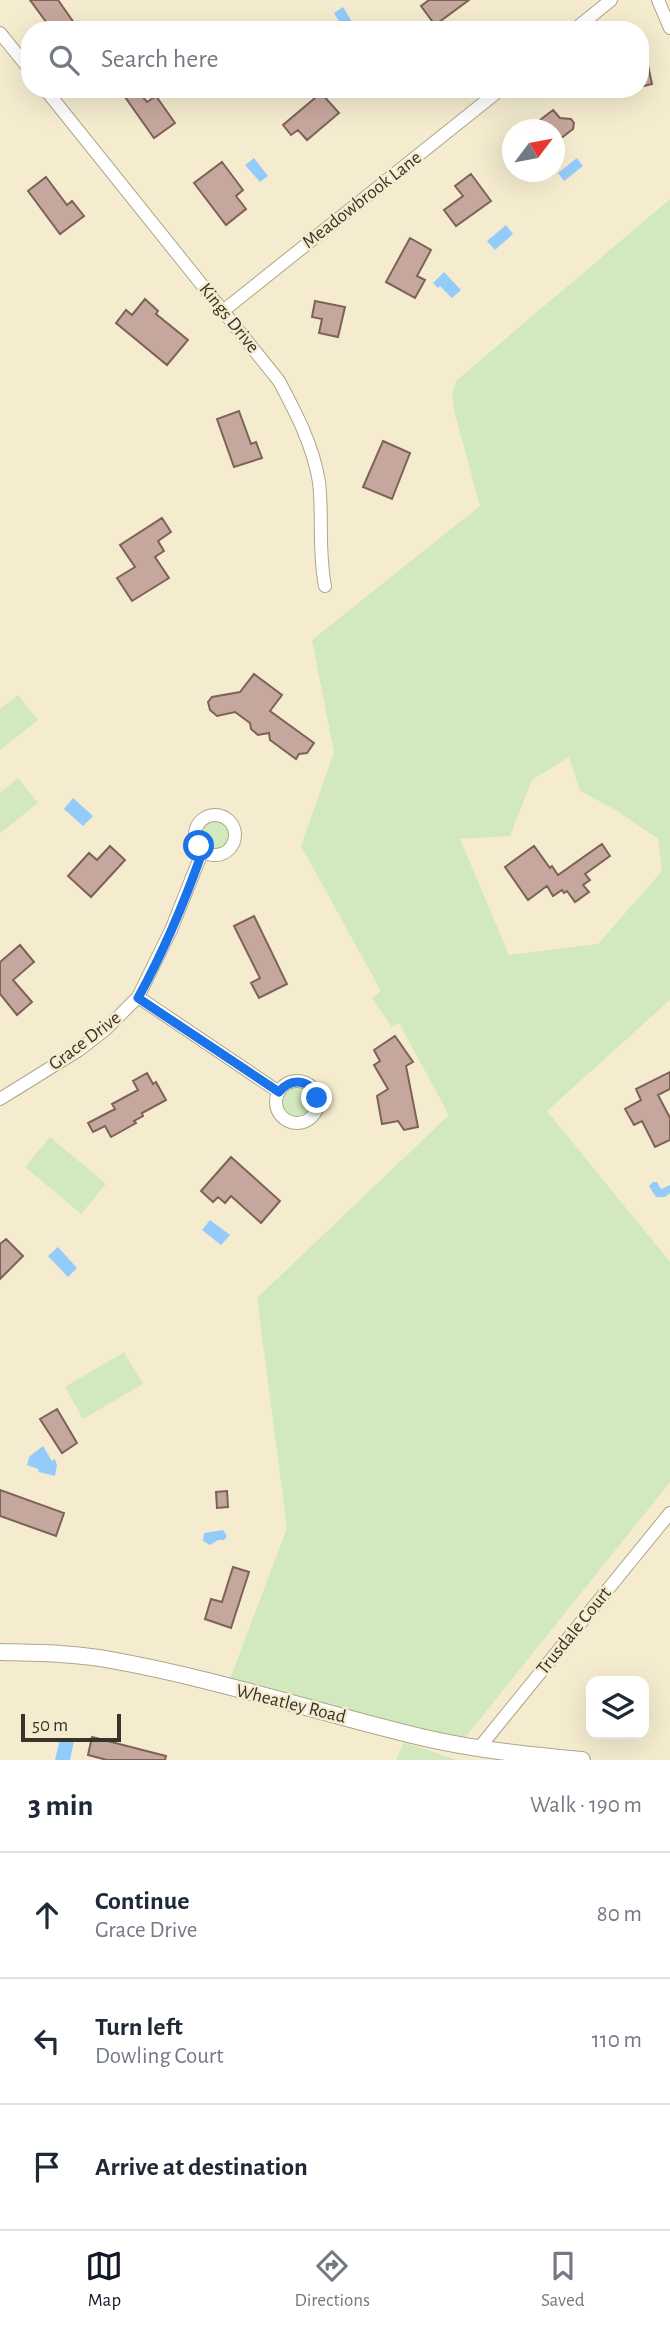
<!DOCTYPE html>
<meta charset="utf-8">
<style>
body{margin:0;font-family:"Alegreya Sans",sans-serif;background:#f6f6f7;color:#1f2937}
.controls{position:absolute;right:21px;bottom:21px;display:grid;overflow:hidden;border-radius:14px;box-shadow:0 7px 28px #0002}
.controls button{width:63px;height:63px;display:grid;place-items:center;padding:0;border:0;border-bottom:2px solid #e0e1e3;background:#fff;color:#1f2937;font:35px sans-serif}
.compass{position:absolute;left:502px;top:119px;width:63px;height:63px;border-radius:50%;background:#fff;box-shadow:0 7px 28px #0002;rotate:58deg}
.scale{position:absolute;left:21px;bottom:18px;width:100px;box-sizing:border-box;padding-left:7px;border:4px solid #383429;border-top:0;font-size:19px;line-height:24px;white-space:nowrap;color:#383429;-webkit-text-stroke:5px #f5eccf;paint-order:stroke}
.stop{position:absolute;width:21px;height:21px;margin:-16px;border:5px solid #1a73e8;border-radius:50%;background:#fff}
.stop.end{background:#1a73e8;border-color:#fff;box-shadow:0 2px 7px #0008}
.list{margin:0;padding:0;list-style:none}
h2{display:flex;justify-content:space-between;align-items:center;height:91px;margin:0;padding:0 28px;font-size:30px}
h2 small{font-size:23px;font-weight:400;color:#747a83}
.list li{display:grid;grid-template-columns:46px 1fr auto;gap:21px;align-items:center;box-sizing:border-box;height:126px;padding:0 28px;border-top:2px solid #e0e1e3}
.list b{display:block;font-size:26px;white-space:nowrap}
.list p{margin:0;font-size:23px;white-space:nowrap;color:#747a83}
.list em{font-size:23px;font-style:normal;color:#747a83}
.icon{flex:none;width:38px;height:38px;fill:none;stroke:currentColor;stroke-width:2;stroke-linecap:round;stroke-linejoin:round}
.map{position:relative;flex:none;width:670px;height:1760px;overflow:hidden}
.search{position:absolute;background:#fff;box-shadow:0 7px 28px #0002;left:21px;right:21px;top:21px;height:77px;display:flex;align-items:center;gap:18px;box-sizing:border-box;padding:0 24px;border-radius:28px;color:#747a83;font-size:26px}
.sheet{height:469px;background:#fff}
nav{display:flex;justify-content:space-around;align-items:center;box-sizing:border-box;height:98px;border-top:2px solid #e0e1e3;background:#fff;font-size:19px;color:#747a83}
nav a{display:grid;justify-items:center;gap:4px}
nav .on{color:#111827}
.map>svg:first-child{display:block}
</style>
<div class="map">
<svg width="670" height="1760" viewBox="0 0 670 1760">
<rect width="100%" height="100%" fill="#f5eccf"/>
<path fill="#d1e9bd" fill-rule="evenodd" d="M670,199V1000L547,1111L670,1262V1482L460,1744L227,1687L287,1528L257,1298L449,1115L399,1023L392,1027L372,998L381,991L301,846L334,752L312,640L480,506L455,414L452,394L456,381ZM569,757L580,791L616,810L658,839L662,871L598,944L509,955L460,839L510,836L532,780Z
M18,695L38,720L0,750V709Z
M18,778L38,803L0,833V793Z
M201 834a15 15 0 1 1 30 0a15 15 0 1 1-30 0Z
M280 1102a17 17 0 1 1 34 0a17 17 0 1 1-34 0Z
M50,1137L106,1184L81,1214L25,1167Z
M124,1352L143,1384L83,1419L65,1387Z
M404,1742L457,1760H396Z"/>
<path fill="#93cbfb" d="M343,7L355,27L344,30L334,13Z
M254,158L268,176L260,182L245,165Z
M577,158L583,166L564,181L558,173Z
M506,225L513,234L495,250L487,241Z
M444,272L461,290L452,298L440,286L438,288L433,283Z
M73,798L93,816L83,826L64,809Z
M653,1182H657L661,1189L670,1185V1193L665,1197H656L649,1186Z
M210,1220L230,1235L221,1245L202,1230Z
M58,1247L77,1268L68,1277L48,1256Z
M43,1446L52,1461L55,1459L57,1465L55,1476L39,1472L38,1469L27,1465L29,1457Z
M223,1530L227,1536L224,1540H218L210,1545L203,1541L204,1533Z
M60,1738L74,1741L70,1760H55Z"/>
<path fill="#c6a79d" stroke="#7e6259" stroke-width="2" d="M30,0H58L79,30H52Z
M429,0H469L435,25L421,6Z
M640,51H645L652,84L640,87Z
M136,89L147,102L156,96L175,123L154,138L125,97Z
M321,93L339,113L307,140L298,130L291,135L283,125Z
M553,110L560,118L571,119L574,123L573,129L555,143V130H527Z
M222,162L243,190L236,196L246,209L226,225L194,183Z
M471,174L491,201L456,226L444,210L463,196L455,186Z
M46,177L67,205L72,201L84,216L60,234L28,191Z
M410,238L431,250L417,276L425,280L415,298L386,282Z
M145,299L158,311L156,314L188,340L167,365L116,323L126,310L132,315Z
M315,301L345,307L338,337L319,333L322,319L312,317Z
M239,411L251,444L256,442L262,458L234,467L217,419Z
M383,441L410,453L392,499L363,487Z
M162,518L171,532L158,541L164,551L155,557L169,578L132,601L117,578L135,567L120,545Z
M254,674L282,695L270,711L314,743L307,753L299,754L296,759L270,740L269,733L258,735L251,729L250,723L235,712L217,716L210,710L208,702L212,697L240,692Z
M602,844L610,856L585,874L590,880L583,885L589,892L575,902L567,891L564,893L562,890L553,896L547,886L528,900L505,867L534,846L550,868L552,866L558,875Z
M110,846L125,860L91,897L68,876L89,853L97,860Z
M254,916L287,984L259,998L251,983L260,978L234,926Z
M20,945L34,962L13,980L32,1002L17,1015L0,994V962Z
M395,1036L413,1062L406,1066L418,1127L404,1130L398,1121L382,1124L377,1096L388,1089L374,1065L380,1061L374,1050Z
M670,1072V1089L658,1095L670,1118V1140L655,1147L642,1121L634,1125L625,1109L641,1100L636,1089Z
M147,1073L153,1084L156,1082L166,1100L142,1113L143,1116L134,1121L136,1123L111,1137L105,1126L93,1132L88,1123L115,1109L112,1104L138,1090L133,1081Z
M231,1157L280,1201L261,1223L231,1196L225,1203L218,1197L213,1202L201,1191Z
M6,1239L23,1256L0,1279V1244Z
M57,1409L77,1443L62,1453L40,1419Z
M0,1490L64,1513L56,1536L0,1516Z
M227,1491L228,1507L217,1508L216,1492Z
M233,1567L249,1572L231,1628L205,1619L211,1599L222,1602Z
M92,1737L166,1756L165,1760H107L88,1755Z"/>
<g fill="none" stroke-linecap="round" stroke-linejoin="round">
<defs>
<path id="minor" d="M658,0L670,28
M574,30L611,0
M0,33L30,70
M45,89L279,381C296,413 313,445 319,482C323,517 318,551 325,586
M223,311L501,89
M195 835a20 20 0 1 1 40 0a20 20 0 1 1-40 0Z
M138,997L279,1092
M276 1102a21 21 0 1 1 42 0a21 21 0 1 1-42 0Z
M0,1099L79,1050L106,1029L138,997L171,930L203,850
M479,1748L670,1513"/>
<path id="tertiary" d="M0,1652C37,1653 75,1653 111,1660C217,1679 320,1713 425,1738C477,1750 529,1755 582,1760"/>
</defs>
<use href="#minor" stroke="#aea68a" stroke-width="14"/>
<use href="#tertiary" stroke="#aea68a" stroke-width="18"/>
<use href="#minor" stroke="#fff" stroke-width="12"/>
<use href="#tertiary" stroke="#fff" stroke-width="16"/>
</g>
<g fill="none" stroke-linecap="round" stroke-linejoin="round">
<path stroke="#1a73e8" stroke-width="9" d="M199,846L203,850C185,901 164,951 138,998L279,1092C291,1077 311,1079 317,1098"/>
</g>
<g text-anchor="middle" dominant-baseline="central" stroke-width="5" stroke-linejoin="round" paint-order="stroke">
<g font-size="19" fill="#383429" stroke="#f5eccf">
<text transform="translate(362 200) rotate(-38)">Meadowbrook Lane</text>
<text transform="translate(229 318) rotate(51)">Kings Drive</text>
<text transform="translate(85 1041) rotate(-37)">Grace Drive</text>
<text transform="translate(574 1631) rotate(-51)">Trusdale Court</text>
<text transform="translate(291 1704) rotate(14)">Wheatley Road</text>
</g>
</g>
</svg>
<div class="controls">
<button><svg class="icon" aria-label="layers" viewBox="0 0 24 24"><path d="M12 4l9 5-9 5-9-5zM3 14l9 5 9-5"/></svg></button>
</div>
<svg class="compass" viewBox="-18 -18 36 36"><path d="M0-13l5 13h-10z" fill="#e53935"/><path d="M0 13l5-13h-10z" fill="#747a83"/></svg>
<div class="scale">50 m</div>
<div class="stop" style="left:199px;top:846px"></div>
<div class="stop end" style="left:317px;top:1098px"></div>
<div class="search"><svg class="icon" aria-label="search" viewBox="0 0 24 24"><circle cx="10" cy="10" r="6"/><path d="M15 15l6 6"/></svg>Search here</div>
</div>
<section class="sheet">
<h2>3 min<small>Walk · 190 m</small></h2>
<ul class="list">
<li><svg class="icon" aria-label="ahead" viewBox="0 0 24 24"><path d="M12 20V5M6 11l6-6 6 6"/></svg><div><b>Continue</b><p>Grace Drive</p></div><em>80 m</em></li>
<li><svg class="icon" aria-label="left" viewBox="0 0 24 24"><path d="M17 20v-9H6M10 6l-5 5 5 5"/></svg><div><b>Turn left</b><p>Dowling Court</p></div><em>110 m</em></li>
<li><svg class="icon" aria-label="arrive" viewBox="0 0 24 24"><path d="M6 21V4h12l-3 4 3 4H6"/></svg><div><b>Arrive at destination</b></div></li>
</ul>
</section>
<nav>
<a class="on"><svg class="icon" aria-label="map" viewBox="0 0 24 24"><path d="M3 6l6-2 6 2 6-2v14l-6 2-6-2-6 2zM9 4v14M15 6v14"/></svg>Map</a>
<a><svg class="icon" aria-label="directions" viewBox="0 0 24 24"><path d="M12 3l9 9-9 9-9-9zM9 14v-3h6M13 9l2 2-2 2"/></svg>Directions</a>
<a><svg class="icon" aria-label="saved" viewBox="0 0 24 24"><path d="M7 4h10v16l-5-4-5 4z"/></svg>Saved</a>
</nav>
